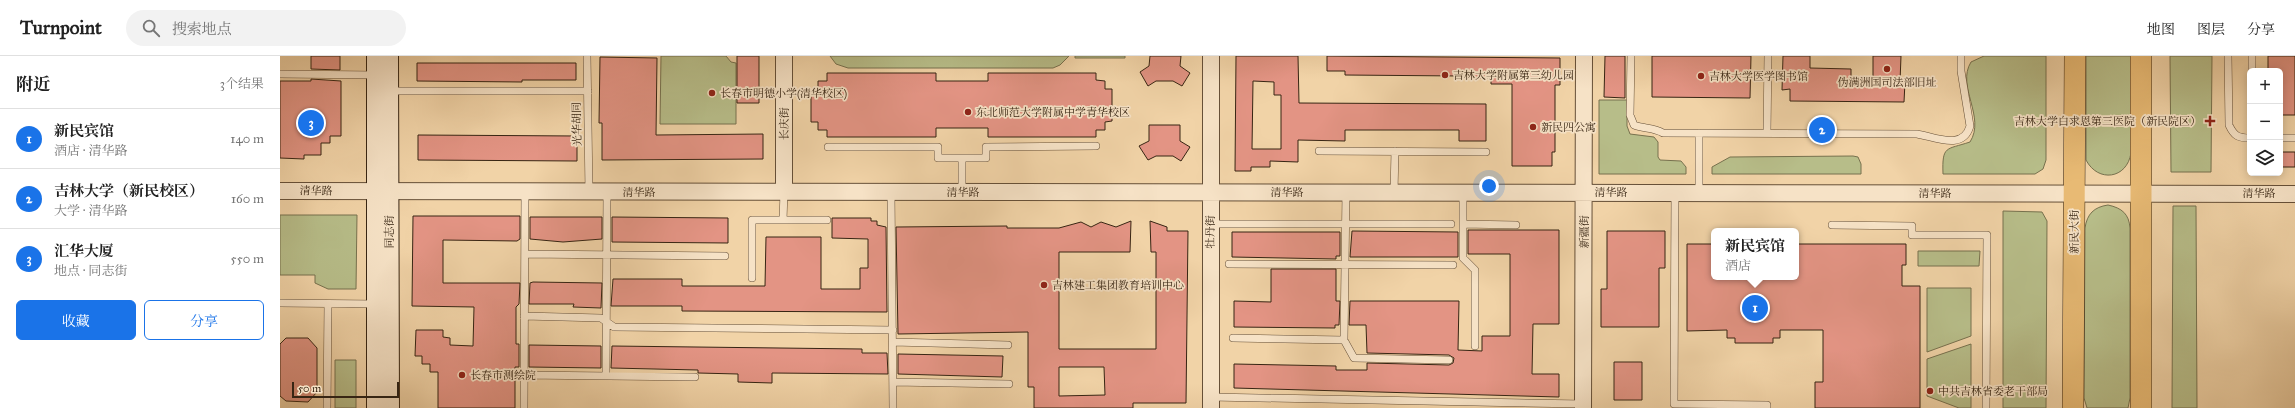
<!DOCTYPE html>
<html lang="zh">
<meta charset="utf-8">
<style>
body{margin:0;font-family:"IM FELL Great Primer","Noto Serif SC",serif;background:#f2f2f2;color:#222}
.controls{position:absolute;right:12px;top:12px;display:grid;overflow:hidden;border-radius:6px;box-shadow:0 2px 10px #0003}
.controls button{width:36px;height:36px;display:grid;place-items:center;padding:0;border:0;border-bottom:1px solid #e0e0e0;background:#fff;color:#222;font:20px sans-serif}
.scale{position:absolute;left:12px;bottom:10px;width:107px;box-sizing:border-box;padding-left:4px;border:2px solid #372513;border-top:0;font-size:11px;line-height:14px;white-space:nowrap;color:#372513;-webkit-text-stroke:3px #f6e2c6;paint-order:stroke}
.you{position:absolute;left:1209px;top:130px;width:14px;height:14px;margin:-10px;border:3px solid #fff;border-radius:50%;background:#1a73e8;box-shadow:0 0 0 6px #1a73e833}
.badge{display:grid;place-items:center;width:26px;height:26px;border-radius:50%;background:#1a73e8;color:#fff;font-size:13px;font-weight:700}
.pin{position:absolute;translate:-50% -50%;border:2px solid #fff;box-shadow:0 1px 4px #0006}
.popup{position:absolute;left:1431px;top:172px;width:88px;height:52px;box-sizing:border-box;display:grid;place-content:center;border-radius:6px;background:#fff;filter:drop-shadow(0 1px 3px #0005);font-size:13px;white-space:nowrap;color:#767676}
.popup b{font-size:15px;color:#222}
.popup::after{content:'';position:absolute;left:50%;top:100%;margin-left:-8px;border:8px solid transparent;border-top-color:#fff}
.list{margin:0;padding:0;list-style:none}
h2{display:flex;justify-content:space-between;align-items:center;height:52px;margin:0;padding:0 16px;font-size:17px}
h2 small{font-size:13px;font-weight:400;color:#767676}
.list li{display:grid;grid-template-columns:26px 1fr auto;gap:12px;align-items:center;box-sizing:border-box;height:60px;padding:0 16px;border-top:1px solid #e0e0e0}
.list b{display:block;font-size:15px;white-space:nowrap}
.list p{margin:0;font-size:13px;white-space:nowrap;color:#767676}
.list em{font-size:13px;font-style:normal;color:#767676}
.actions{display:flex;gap:8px;padding:12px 16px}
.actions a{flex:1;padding:9px 0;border:1px solid #1a73e8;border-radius:6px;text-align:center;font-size:14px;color:#1a73e8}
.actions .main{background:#1a73e8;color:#fff}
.icon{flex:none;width:22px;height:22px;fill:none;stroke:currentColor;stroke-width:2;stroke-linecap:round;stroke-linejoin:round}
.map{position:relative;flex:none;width:2015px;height:352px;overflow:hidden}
header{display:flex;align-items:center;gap:24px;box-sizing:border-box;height:56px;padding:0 20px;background:#fff;border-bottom:1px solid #e0e0e0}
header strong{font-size:19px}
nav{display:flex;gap:22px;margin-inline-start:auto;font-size:14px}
.search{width:280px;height:36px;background:#f2f2f2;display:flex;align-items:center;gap:10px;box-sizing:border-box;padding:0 14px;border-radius:22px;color:#767676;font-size:15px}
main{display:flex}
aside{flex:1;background:#fff}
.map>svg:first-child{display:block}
</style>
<header>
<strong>Turnpoint</strong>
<div class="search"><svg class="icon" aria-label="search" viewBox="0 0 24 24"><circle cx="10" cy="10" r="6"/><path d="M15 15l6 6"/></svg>搜索地点</div>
<nav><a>地图</a><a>图层</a><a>分享</a></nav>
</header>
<main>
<aside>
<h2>附近<small>3个结果</small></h2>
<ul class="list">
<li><span class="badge">1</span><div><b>新民宾馆</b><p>酒店 · 清华路</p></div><em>140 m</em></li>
<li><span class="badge">2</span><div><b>吉林大学（新民校区）</b><p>大学 · 清华路</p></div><em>160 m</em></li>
<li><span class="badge">3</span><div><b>汇华大厦</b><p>地点 · 同志街</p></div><em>550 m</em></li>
</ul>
<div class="actions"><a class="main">收藏</a><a>分享</a></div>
</aside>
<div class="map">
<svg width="2015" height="352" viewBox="0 0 2015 352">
<rect width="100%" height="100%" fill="#f1d3a7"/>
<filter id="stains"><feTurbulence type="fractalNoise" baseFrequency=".005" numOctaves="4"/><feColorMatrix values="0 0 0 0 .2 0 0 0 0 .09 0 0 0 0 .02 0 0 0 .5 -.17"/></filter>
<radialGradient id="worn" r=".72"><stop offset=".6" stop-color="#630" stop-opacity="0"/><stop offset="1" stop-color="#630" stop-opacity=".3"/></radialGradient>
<path fill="#b7bd89" stroke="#77714e" d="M381,0H446L451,6L456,7V68H380Z
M550,0H789L780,9L773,12H568L556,8Z
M795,0H845V2H795Z
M1704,0H1766V104L1763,113L1755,118H1663C1662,89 1666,94 1690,86C1706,61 1676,30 1691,6Z
M1806,0H1852L1851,97C1847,123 1818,127 1806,104Z
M1890,0H1932L1931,116H1891Z
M1319,44H1347V70L1350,78L1374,81L1378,86V101L1380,104L1401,105L1406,111V118H1319Z
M1573,100L1578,101L1581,108V118H1432V111L1450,101Z
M1828,149C1842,152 1849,158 1850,172V342L1848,352H1807L1804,342L1805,172C1807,158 1814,151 1828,149Z
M1893,150H1916L1917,352H1892Z
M1723,155L1762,156L1767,165L1766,352H1723Z
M0,159H77L76,233H48L35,227V219H0Z
M1638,195H1700L1699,210H1638Z
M1647,232H1691V280L1647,296Z
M1691,288V352H1679L1647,340V303Z
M55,304H76V352H55Z"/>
<path fill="#e39484" stroke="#372513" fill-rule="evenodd" d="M31,0H60V14L31,13Z
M457,0H479V47H457Z
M870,0H901L900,10L910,17L902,30L893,25H876L868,30L860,16L869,10Z
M956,0H1018L1019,47L1206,48V85H1179V74H1065V85L1018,84V106L990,105V111H971V115H955ZM973,25L994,26V39H1001V93H972Z
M1047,0L1280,2V29H1275V96H1272V110H1232V28H1211V22H1180V20L1065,19V15H1047Z
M1325,0H1345V42L1324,41Z
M1372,0H1471L1470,42L1372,41Z
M1503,0H1530V12L1571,13V25L1593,26V0H1621L1620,26H1625L1624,46L1510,45V33L1502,34Z
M1988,0H2015V59H2000V15H1988Z
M320,1L377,2L376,79L483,78V103L322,104V67H319Z
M137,7H296V24H242V26L137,25Z
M547,17H656V25H708V17H816V24L825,25V33H832V65L825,66V74H816V81H708V72H656V81H547V74H538V66H531V34H538V25H547Z
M31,23L61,25V80H50V87H41V99H24V103L0,102V25H31Z
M869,69H900V85L910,91L901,105L893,100H876L868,104L859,90L869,85Z
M138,79L297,80V105L138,104Z
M2000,96H2015V111H2000Z
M133,160H240V183L237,185L163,184V227H240L239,248L236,251V288H239V311H235V352H158V316H150V308H142V300H135L136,274H163V281L170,282V289L193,290L194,251L132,250Z
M250,161H322V183L283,186L250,183Z
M332,161L448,162V187L332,186Z
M552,162H591V165H597V169L606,171L607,256L402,255V250H331L333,223H402V230H485L486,181H541V233H580V212H588V183L552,182Z
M851,165L850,196H779V293H876V196H871L870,165L887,171V175H908L906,347H853V352H754V331H748V276L618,278L616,171L727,170V172H779L801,166L811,171L821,166L836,171ZM779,311H824L825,339L779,340Z
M1188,174H1279V268H1253L1252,318H1279V341L954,332V308L1056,310V314H1087V307L1169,309L1173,307L1174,302L1169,299L1087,297L1086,269H1069L1070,245H1179L1178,294L1202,295V280H1230V198H1188Z
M1072,175L1178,176V201H1070Z
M1327,175H1385V212H1379V271H1321V233H1327Z
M952,176H1060V200H1056V203L952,201Z
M1407,188H1434V221H1516V188H1626V209H1622V230H1640V352H1535V326H1543V274H1500V282H1493V287H1455V282H1447V274L1407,275Z
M991,213H1056V245H1060L1059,269H1055V272L954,271V245L991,246Z
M253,226L322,227L321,252L293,251L294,248H249L250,227Z
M6,282H28L37,292V336L28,346L6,345L0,340V288Z
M249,289L321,290V312L249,311Z
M332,290L582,293V297H607L608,318L492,317V327L458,326V318L418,317V314L331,312Z
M618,298L723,300L722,321L618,318Z
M1334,306H1362V344H1334Z"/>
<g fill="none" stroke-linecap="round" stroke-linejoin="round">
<defs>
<path id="service" d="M307,0L309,136
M1351,0L1350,59L1354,69C1364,73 1373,71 1383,77L1637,78C1655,81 1683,95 1690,70L1681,15V0
M1948,0L1949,69C1954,80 1958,82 1970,82
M1972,15V0
M0,18L96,19
M110,35H308
M1487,77L1488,0
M2000,82H2015
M548,91H658V102H706V91L816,90
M1039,95L1206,96
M611,136L613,352
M682,136V102
M1066,136L1064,284L1074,302L1169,304
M1114,136L1115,95
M1419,136V77
M1183,137V202L1195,214V290
M1395,137L1394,348L1487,349V352
M503,164L504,136
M930,168H1171
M1183,168L1236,169
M1552,169L1632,170V179H1707L1706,352
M245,198L445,200
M949,208L1173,209
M472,222V164H547
M0,247L96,248
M244,260L321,262L334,271L613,274
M953,282L1064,284
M613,286L728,289
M244,319L415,321
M326,320L327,136
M613,326L729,328
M931,341L1303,348
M47,352L48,248
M244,352L245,136"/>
<path id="tertiary" d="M504,0V136
M931,0V352
M0,135L2015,138
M1303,352L1304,0"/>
<path id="secondary" d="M96,0V352
M109,0L110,352"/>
<path id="primary" d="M1793,352L1795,0
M1861,352V0"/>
</defs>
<use href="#service" stroke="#665038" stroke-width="8"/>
<use href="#tertiary" stroke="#665038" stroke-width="18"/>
<use href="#secondary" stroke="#372513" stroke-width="20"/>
<use href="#primary" stroke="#372513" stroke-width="22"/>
<use href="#service" stroke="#f6e2c6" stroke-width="7"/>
<use href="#tertiary" stroke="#f6e2c6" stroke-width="16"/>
<use href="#secondary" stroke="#f6e2c6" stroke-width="18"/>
<use href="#primary" stroke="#e8ba74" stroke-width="21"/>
</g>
<g fill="#8f2418" stroke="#f6e2c6" stroke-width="1.5">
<circle cx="1607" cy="13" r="4"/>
<circle cx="1165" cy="19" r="4"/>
<circle cx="1421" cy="20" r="4"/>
<circle cx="432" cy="37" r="4"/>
<circle cx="688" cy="56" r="4"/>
<path d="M1928 59h4v4h4v4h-4v4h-4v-4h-4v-4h4z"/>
<circle cx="1253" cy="71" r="4"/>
<circle cx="764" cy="229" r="4"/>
<circle cx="182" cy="319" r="4"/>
<circle cx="1650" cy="335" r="4"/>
</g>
<g text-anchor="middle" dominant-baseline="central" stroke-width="3.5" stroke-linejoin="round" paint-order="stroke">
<g font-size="11" fill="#372513" stroke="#f6e2c6" text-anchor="start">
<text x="1173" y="19">吉林大学附属第三幼儿园</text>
<text x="1429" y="20">吉林大学医学图书馆</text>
<text x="1607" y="26" text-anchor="middle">伪满洲国司法部旧址</text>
<text x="440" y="37">长春市明德小学(清华校区)</text>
<text x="696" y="56">东北师范大学附属中学青华校区</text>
<text x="1921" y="65" text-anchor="end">吉林大学白求恩第三医院（新民院区）</text>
<text x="1261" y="71">新民四公寓</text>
<text x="772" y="229">吉林建工集团教育培训中心</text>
<text x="190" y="319">长春市测绘院</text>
<text x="1658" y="335">中共吉林省委老干部局</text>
</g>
<g font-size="11" fill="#372513" stroke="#f6e2c6">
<text transform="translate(297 68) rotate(-91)">光华胡同</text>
<text transform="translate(504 68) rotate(-90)">长庆街</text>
<text transform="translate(36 135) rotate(1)">清华路</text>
<text x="359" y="136">清华路</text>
<text x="683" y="136">清华路</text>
<text x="1007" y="136">清华路</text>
<text x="1331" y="136">清华路</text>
<text x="1655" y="137">清华路</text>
<text x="1979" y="137">清华路</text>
<text transform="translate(109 176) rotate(-90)">同志街</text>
<text transform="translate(930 176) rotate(-90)">牡丹街</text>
<text transform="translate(1304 176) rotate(-90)">新疆街</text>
<text transform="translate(1794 176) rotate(-90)">新民大街</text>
</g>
</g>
<rect width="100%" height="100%" filter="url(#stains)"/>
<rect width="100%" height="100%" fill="url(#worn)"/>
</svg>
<div class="controls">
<button>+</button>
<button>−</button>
<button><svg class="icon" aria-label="layers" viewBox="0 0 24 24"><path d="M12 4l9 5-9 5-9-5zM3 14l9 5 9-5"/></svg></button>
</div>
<div class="scale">50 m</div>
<div class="you"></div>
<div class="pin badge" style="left:1475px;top:252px">1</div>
<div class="popup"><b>新民宾馆</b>酒店</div>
<div class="pin badge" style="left:1542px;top:74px">2</div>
<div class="pin badge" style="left:31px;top:67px">3</div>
</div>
</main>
